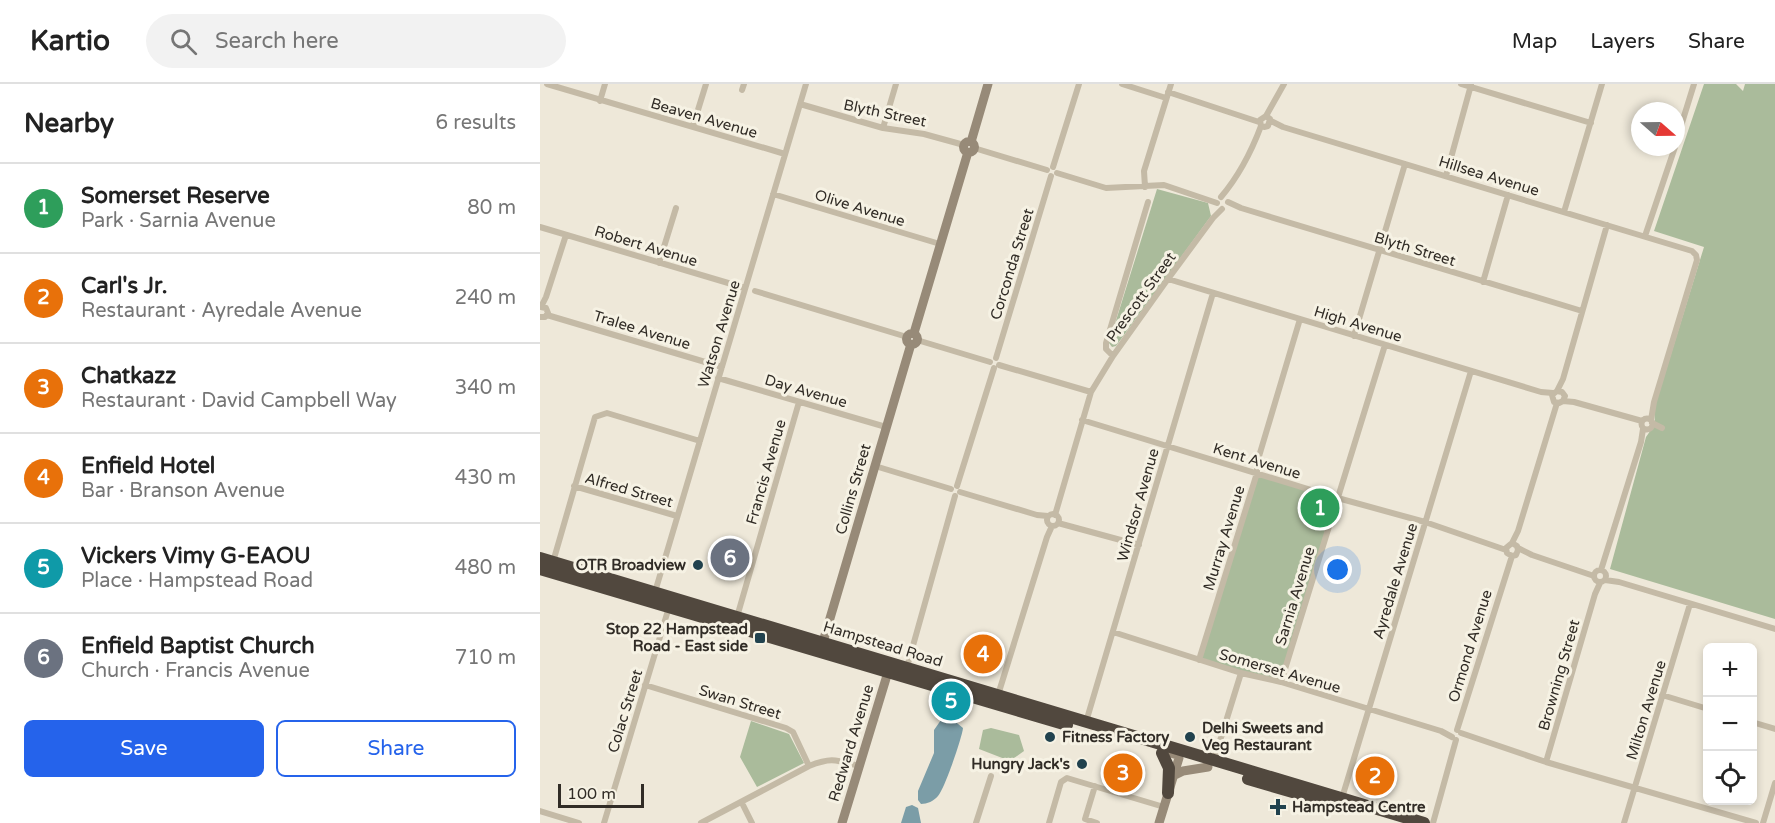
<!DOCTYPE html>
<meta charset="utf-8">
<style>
body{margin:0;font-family:"Varela Round",sans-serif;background:#f2f2f2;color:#222}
.controls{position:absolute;right:18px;bottom:18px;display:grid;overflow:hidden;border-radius:9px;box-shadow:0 3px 9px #0003}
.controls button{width:54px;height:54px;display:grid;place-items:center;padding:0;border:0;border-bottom:2px solid #e0e0e0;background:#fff;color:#222;font:30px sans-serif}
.compass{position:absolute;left:1091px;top:18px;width:54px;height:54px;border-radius:50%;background:#fff;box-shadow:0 3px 9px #0003;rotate:110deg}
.scale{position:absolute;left:18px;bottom:15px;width:86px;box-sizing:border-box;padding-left:6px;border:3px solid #312c26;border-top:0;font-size:16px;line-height:21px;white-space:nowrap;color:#312c26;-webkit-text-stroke:4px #f6f2e4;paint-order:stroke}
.you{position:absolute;left:798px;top:486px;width:21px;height:21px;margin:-15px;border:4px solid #fff;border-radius:50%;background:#1a73e8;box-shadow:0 0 0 9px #1a73e833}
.badge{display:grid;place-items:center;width:39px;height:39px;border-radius:50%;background:#2563eb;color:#fff;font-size:20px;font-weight:700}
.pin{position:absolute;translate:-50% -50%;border:3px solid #fff;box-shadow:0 2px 6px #0006}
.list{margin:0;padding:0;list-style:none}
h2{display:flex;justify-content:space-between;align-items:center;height:78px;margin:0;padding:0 24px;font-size:26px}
h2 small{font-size:20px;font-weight:400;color:#767676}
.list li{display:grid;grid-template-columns:39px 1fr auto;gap:18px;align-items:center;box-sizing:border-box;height:90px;padding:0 24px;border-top:2px solid #e0e0e0}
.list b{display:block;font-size:22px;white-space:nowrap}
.list p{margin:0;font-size:20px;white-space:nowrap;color:#767676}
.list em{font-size:20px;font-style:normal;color:#767676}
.actions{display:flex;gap:12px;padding:18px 24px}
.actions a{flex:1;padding:14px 0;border:2px solid #2563eb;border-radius:9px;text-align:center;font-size:21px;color:#2563eb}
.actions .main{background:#2563eb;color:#fff}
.icon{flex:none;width:33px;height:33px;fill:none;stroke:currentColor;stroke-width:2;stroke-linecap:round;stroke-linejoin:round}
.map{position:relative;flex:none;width:1235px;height:739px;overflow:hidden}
header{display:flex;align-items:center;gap:36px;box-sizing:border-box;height:84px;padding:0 30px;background:#fff;border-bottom:2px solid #e0e0e0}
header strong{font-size:28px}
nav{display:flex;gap:33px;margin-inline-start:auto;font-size:21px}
.search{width:420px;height:54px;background:#f2f2f2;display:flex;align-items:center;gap:15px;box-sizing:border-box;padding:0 21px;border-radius:33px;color:#767676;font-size:22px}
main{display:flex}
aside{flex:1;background:#fff}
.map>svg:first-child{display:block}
</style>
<header>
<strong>Kartio</strong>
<div class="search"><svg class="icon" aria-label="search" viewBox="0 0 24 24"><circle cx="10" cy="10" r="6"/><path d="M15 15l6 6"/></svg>Search here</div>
<nav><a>Map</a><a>Layers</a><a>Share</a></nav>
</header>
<main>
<aside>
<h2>Nearby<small>6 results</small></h2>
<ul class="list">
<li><span class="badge" style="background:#2e9e5b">1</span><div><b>Somerset Reserve</b><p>Park · Sarnia Avenue</p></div><em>80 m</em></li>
<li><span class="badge" style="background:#e8710a">2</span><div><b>Carl's Jr.</b><p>Restaurant · Ayredale Avenue</p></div><em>240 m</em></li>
<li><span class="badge" style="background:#e8710a">3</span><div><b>Chatkazz</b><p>Restaurant · David Campbell Way</p></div><em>340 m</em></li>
<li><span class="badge" style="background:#e8710a">4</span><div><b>Enfield Hotel</b><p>Bar · Branson Avenue</p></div><em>430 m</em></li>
<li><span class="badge" style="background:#0f9aa8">5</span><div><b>Vickers Vimy G-EAOU</b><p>Place · Hampstead Road</p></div><em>480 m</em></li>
<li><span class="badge" style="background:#6b7280">6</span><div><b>Enfield Baptist Church</b><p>Church · Francis Avenue</p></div><em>710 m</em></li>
</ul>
<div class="actions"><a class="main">Save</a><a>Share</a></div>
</aside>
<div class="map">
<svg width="1235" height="739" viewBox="0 0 1235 739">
<rect width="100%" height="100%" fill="#eee8d9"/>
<path fill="#aabb9b" d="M1164,0H1196L1203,7L1205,0H1235V535L1070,485L1106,353L1115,340L1114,325L1164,163L1114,147Z
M617,105L668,119L671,132L576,262L572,263L569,259Z
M717,389L798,414L741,598L659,576Z
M211,637L249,650L264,679L217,703L200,673Z
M451,644L479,651L484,667L470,677L439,665L443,646Z"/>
<path fill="#7b9da7" d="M412,635L423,644C422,654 404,706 398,712C394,717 387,720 381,720L378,716V707L394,669V646L401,636Z
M372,721L378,724L381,739H361L366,723Z"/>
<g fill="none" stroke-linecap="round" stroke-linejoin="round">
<path stroke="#c4baa6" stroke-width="6" d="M7,0L245,70
M582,0L626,14
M921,0L1051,39
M202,6L204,0
M628,8L719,38
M60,17L65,0
M260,20L343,44L384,50L424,61
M726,32L730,35L728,42L724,43L721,42L720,36L726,32L744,0
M731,37L743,43L1152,167L1156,171L1157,176L1114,318L1111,336
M153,42L166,0
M343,44L356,0
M1136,58L1154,0
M434,64L507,86
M513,83L539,0
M517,89L566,104L624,101L677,119
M906,92L931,1
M605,103L604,87L631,0
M233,110L400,160
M681,113C698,93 712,66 721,42
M688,118L701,124L1042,227
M1024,128L1062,0
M0,143L205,204
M1105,152L1135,63
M119,179L136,124
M628,195L1001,308L1013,309
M943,198L968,111
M215,207L367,253
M1,223L6,213L26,151
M7,231L182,283
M0,233H5L8,229L6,224L1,223
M814,252L865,80
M377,256L450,278
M573,272L566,265V259L608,118
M456,274L511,92
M459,281L551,308
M178,294L346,343
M1017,307L1022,308L1025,312L1023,317L1019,319L1014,318L1012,311L1017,307L1023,295L1067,141
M1023,317L1034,318L1102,337
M1101.5 340a5.5 5.5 0 1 1 11 0a5.5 5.5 0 1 1-11 0Z
M542,336L794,413L885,438L966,466
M1112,339L1122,344
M335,382L411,405
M34,402L137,432
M417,402L454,284
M420,408L497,431L508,432
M507 436a6 6 0 1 1 12 0a6 6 0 1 1-12 0Z
M515,431L551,308L573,272L625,199L673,134L682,125
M518,439L599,461
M972,459L977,462L978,466L976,471L972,472L967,469L966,464L972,459L978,447L1017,319
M978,464L992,471L1054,492
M13,478L55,333L67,329L160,357
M1054 492a6 6 0 1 1 12 0a6 6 0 1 1-12 0Z
M1061,486L1101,358L1103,345
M1065,496L1079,498L1235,545
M115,508L266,0
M197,533L259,318
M573,548L701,589L741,598L901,647L912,653
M659,576L717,389V379L760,235
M367,583L415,412
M741,598L845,261
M105,601L246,644L253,648L269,682
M458,611L507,453L512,442
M1122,611L1168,625
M546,638L673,209
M1212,638L1235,645
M917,646L972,472
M921,649L1006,678L1216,739
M674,676L701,589
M1006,678L1055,510L1060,499
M555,702L545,735L557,739
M802,714L931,287
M202,719L212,739
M0,727L39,739
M64,739L129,523
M161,739L269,682C292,673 296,676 319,682
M436,739L451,692
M509,739L521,698L527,694L624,723
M893,739L916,656
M1084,739L1150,520
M1223,739L1235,699"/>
<path stroke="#978a78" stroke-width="9" d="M423.5 63a5.5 5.5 0 1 1 11 0a5.5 5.5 0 1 1-11 0Z
M431,58L448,0
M374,249L428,68
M366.5 255a5.5 5.5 0 1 1 11 0a5.5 5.5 0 1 1-11 0Z
M283,558L371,260
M633,692L643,687L668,683
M302,739L348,588
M619,739L639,674L637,671L628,668"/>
<path stroke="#51483e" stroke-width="12" d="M0,474L884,739
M0,485L527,641
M622,669L629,684L628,709
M708,695L801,722"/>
</g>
<g fill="#21424e" stroke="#f6f2e4" stroke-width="2">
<circle cx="158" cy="481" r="6"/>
<rect x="214" y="548" width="12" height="12" rx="3"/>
<circle cx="510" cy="653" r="6"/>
<circle cx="650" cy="653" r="6"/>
<circle cx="542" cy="680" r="6"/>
<path d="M735 714h6v6h6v6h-6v6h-6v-6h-6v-6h6z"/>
</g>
<g text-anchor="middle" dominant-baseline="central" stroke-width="6" stroke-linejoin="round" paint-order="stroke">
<g font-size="15" fill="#312c26" stroke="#f6f2e4">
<text transform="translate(345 29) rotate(12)">Blyth Street</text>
<text transform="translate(164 34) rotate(16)">Beaven Avenue</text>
<text transform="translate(949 92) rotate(17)">Hillsea Avenue</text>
<text transform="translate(320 124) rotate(17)">Olive Avenue</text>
<text transform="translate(106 162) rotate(17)">Robert Avenue</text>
<text transform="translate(875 165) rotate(17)">Blyth Street</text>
<text transform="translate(472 180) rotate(-73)">Corconda Street</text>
<text transform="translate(601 213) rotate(-54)">Prescott Street</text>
<text transform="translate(818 240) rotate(17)">High Avenue</text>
<text transform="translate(102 246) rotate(17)">Tralee Avenue</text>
<text transform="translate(179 250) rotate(-73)">Watson Avenue</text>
<text transform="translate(266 307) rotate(16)">Day Avenue</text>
<text transform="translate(717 377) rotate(17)">Kent Avenue</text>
<text transform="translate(226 388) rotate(-74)">Francis Avenue</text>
<text transform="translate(313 405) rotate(-74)">Collins Street</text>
<text transform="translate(89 406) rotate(16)">Alfred Street</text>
<text transform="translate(598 421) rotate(-74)">Windsor Avenue</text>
<text transform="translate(684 454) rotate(-73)">Murray Avenue</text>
<text transform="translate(855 497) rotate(-73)">Ayredale Avenue</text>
<text transform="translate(755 512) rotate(-73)">Sarnia Avenue</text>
<text transform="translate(343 560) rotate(17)">Hampstead Road</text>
<text transform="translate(930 562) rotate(-73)">Ormond Avenue</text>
<text transform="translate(740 587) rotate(16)">Somerset Avenue</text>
<text transform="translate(1019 591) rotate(-74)">Browning Street</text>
<text transform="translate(200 618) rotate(17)">Swan Street</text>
<text transform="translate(1106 626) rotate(-73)">Milton Avenue</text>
<text transform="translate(85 627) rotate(-73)">Colac Street</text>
<text transform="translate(311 659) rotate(-73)">Redward Avenue</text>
</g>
<g font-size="15" font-weight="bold" fill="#312c26" stroke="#f6f2e4" text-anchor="end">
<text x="146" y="481">OTR Broadview</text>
<text x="208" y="545">Stop 22 Hampstead<tspan x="208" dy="17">Road - East side</tspan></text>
<text x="662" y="644" text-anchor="start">Delhi Sweets and<tspan x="662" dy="17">Veg Restaurant</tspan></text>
<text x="522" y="653" text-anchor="start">Fitness Factory</text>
<text x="530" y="680">Hungry Jack's</text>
<text x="752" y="723" text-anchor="start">Hampstead Centre</text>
</g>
</g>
</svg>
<div class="controls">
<button>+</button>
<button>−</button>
<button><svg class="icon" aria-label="locate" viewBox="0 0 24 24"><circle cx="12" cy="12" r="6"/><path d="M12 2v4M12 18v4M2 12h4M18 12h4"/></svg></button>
</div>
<svg class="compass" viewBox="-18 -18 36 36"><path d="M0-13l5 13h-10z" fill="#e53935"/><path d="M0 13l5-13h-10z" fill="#767676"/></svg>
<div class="scale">100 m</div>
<div class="you"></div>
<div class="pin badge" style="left:780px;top:424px;background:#2e9e5b">1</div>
<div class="pin badge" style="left:835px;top:692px;background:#e8710a">2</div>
<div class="pin badge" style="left:583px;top:689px;background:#e8710a">3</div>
<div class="pin badge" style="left:443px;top:570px;background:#e8710a">4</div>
<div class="pin badge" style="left:411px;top:617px;background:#0f9aa8">5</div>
<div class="pin badge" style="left:190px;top:474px;background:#6b7280">6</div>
</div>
</main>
